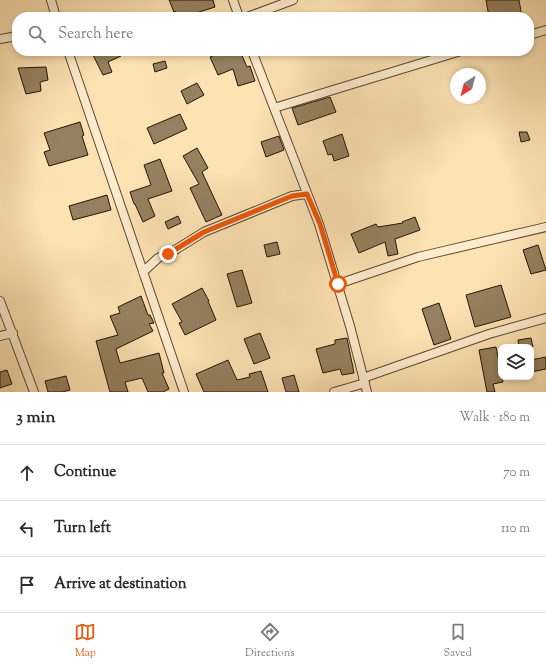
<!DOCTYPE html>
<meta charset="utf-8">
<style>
body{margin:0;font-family:"Sorts Mill Goudy",serif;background:#f7f7f7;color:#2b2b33}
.controls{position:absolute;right:12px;bottom:12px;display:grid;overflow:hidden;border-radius:8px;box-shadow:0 2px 6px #0003}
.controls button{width:36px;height:36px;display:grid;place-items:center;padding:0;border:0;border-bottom:1px solid #e1e1e2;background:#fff;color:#2b2b33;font:20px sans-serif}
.compass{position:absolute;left:450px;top:68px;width:36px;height:36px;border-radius:50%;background:#fff;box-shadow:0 2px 6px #0003;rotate:216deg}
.stop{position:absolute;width:12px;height:12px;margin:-9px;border:3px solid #ea580c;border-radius:50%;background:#fff}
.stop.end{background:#ea580c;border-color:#fff;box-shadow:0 1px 4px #0008}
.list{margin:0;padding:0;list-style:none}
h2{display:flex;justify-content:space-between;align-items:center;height:52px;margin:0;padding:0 16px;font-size:17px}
h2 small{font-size:13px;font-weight:400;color:#7c7c81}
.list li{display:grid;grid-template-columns:26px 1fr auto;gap:12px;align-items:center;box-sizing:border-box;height:56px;padding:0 16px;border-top:1px solid #e1e1e2}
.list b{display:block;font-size:15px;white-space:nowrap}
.list em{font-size:13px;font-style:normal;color:#7c7c81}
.icon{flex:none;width:22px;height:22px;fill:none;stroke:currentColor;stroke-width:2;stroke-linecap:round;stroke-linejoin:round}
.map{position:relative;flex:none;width:546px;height:392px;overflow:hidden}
.search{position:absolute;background:#fff;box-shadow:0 2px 6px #0003;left:12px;right:12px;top:12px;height:44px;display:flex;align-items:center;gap:10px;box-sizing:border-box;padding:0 14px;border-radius:16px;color:#7c7c81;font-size:15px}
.sheet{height:220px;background:#fff}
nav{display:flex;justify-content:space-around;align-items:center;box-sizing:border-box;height:56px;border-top:1px solid #e1e1e2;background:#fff;font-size:11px;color:#7c7c81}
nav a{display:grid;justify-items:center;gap:2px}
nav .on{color:#ea580c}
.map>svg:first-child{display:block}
</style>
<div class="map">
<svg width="546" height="392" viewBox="0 0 546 392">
<rect width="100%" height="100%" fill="#fde2b3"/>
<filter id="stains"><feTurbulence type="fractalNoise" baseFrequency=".005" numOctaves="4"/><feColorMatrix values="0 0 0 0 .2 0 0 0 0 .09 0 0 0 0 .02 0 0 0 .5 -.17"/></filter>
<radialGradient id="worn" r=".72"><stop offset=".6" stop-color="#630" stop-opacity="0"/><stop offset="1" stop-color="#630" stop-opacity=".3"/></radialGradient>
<path fill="#95805f" stroke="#241505" d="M169,0H213L215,7L190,15L191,17H177L175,11L174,12Z
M486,0H519L522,17H489Z
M91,51H119L121,56L108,62L112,72L103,75Z
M224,51H240L247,67L250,66L255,81L238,86L233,69L218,75L210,57Z
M165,61L167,68L155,72L153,64Z
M46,67L48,80L40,82L41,91L26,94L18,68Z
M197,83L204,95L187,104L181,91Z
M330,97L336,112L298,125L292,108Z
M180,114L187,129L154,144L147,128Z
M80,122L84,135L82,136L88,155L49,166L44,152L50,150L44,133Z
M519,132H527L530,140L521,142Z
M342,134L349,156L334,161L332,154L328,155L323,141Z
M279,136L284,150L266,157L261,142Z
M197,148L208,168L202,172L222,215L206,222L190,188L199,184L183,156Z
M160,159L172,191L148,199L155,216L143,222L135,204H134L130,192L151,185L144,165Z
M107,195L111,210L73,220L69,206Z
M178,216L181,223L168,229L165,222Z
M415,217L420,230L395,239L398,254L388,256L385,242L359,253L351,234L376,224L378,227L403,223L402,222Z
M277,242L280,254L267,257L264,245Z
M538,245L546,270L531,274L523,250Z
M242,270L252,303L237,307L227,274Z
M501,285L511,317L475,327L466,295Z
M202,288L209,301H208L216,320L185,335L179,323L182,322L172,304Z
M141,296L148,315H150L154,323L149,324L153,331L116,349L120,363L159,353L164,373H162L169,389L163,392H148L142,378L125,382L128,392H110L96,341L118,335L110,316L120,313L118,307Z
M439,303L451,339L434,345L422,309Z
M260,333L270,358L254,364L244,339Z
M347,338L354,373L342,375L340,369L323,373L316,349L335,344V340Z
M531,338L533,347H519L518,340Z
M496,347L501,371V377H502L503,382L493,384L495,392H487L479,350Z
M546,357V369L531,372V360Z
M228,360L237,380L250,377L249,374L261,371L268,392H204L196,374Z
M7,370L12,384L0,388V372Z
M294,375L299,392H286L282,378Z
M66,376L70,390L62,392H48L45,381Z"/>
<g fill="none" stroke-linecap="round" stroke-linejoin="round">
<defs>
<path id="minor" d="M51,0L56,17
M233,0L239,17
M247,17L293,0
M529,35L546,30
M0,39L17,36
M68,51L184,392
M252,51L319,224L350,326L367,392
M274,108L461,51
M143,272L158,258L175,250L204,232L292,196L307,194
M338,284L418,257L546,227
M0,301L34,392
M0,336L13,333
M363,378L489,334L546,318
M334,392L365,383"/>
</defs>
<use href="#minor" stroke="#5a4830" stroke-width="10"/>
<use href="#minor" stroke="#feecce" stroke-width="8"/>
</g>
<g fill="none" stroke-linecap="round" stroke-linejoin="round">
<path stroke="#ea580c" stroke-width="5" d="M168,254L204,232L292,196L307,194L320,224L338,284"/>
</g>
<rect width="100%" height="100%" filter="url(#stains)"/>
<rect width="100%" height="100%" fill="url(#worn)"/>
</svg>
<div class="controls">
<button><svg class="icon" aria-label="layers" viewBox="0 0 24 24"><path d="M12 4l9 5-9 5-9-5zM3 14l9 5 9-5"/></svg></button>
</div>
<svg class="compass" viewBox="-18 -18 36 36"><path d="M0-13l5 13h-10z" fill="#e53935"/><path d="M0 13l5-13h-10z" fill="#7c7c81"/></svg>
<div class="stop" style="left:338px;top:284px"></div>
<div class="stop end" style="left:168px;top:254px"></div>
<div class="search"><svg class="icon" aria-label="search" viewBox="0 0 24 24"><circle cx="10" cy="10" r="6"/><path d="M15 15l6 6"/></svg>Search here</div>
</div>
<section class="sheet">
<h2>3 min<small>Walk · 180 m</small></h2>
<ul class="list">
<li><svg class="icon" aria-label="ahead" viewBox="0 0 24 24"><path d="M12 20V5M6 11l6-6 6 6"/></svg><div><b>Continue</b></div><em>70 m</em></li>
<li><svg class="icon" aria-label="left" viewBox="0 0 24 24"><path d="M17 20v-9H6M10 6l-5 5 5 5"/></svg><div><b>Turn left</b></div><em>110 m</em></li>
<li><svg class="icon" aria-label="arrive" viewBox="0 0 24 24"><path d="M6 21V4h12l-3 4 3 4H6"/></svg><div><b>Arrive at destination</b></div></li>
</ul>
</section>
<nav>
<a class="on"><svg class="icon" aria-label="map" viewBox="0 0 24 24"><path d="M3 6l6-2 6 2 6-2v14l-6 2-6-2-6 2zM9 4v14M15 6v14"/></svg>Map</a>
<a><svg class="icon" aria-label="directions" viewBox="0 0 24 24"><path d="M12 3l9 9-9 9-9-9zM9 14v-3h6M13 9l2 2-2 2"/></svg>Directions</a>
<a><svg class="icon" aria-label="saved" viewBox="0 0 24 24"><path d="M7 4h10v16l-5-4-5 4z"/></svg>Saved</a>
</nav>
